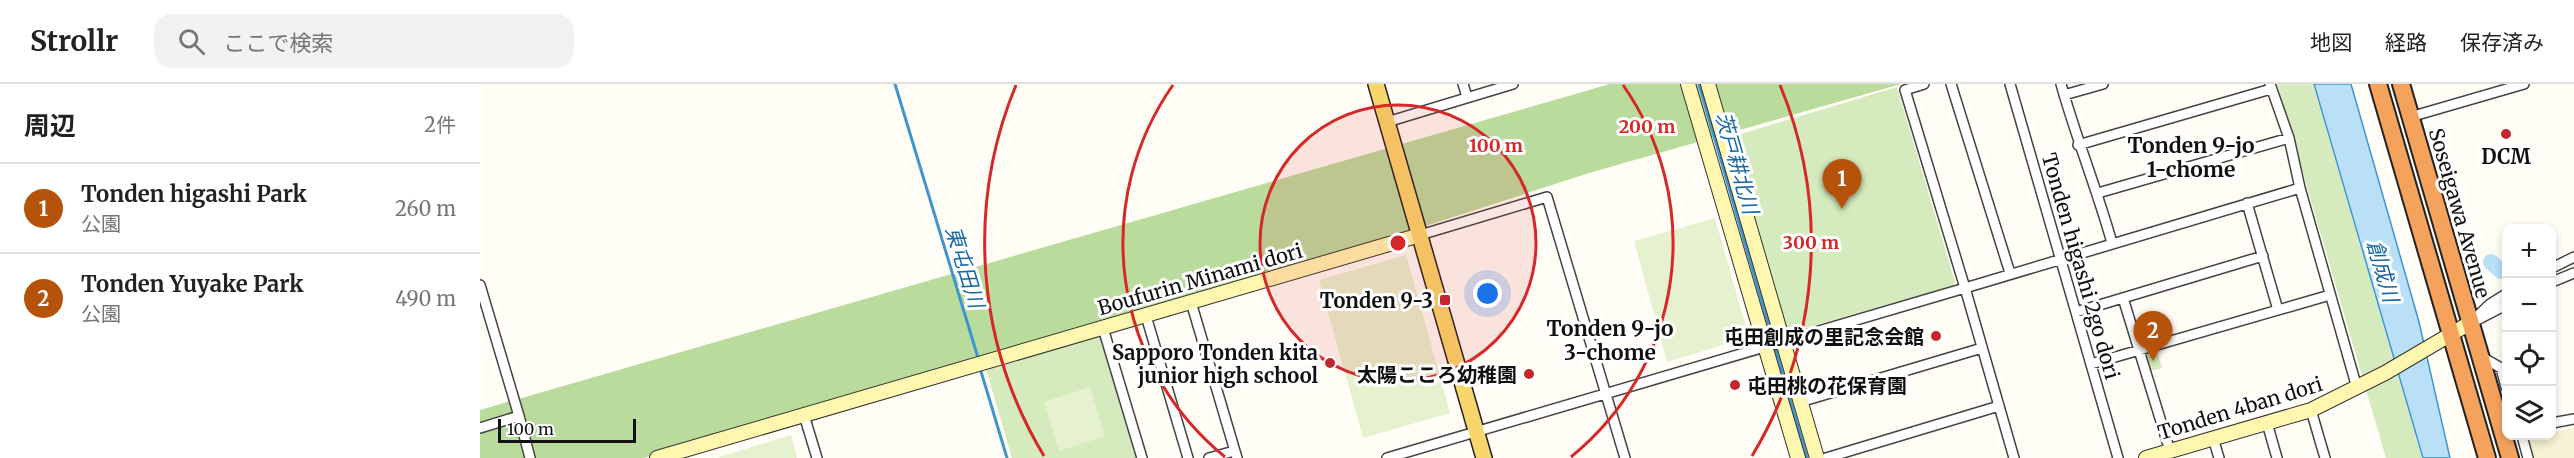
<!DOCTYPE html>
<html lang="ja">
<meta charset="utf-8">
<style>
body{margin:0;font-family:Merriweather,"Noto Sans JP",serif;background:#f2f2f2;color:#222}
.controls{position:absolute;right:18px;bottom:18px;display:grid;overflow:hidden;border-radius:12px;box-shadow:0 3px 9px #0003}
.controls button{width:54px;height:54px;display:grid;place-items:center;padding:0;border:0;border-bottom:2px solid #e0e0e0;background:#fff;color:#222;font:30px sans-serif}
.scale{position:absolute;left:18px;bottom:15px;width:138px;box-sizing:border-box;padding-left:6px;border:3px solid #111;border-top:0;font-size:16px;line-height:21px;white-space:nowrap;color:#111;-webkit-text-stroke:4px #fff;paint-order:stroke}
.you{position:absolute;left:1008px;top:210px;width:21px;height:21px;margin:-15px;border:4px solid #fff;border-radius:50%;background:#1a73e8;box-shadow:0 0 0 9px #1a73e833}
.badge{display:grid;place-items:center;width:39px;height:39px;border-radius:50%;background:#b45309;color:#fff;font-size:20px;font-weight:700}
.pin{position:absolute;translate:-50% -50px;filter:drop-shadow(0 2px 3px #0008)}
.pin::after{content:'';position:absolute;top:32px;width:21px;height:18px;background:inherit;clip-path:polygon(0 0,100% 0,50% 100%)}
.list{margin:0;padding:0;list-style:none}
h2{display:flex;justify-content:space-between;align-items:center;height:78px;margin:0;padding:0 24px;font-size:26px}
h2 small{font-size:20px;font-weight:400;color:#767676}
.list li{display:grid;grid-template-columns:39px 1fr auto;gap:18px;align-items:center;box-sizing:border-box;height:90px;padding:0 24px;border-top:2px solid #e0e0e0}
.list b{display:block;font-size:22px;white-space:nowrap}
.list p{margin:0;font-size:20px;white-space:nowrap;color:#767676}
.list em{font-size:20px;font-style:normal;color:#767676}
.icon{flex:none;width:33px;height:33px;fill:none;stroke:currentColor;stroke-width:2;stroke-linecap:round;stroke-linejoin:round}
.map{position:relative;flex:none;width:2094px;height:374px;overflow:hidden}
header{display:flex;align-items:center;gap:36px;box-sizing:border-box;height:84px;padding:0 30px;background:#fff;border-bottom:2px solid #e0e0e0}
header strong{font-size:28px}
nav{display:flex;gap:33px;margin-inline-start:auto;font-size:21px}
.search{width:420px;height:54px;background:#f2f2f2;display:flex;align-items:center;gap:15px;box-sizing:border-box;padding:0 21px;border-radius:18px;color:#767676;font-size:22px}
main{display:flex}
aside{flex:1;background:#fff}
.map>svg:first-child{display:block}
</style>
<header>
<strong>Strollr</strong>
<div class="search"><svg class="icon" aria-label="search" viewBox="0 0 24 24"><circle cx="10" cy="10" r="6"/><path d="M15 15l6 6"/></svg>ここで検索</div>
<nav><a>地図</a><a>経路</a><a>保存済み</a></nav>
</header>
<main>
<aside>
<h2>周辺<small>2件</small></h2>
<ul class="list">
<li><span class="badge">1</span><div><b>Tonden higashi Park</b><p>公園</p></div><em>260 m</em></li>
<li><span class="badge">2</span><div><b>Tonden Yuyake Park</b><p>公園</p></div><em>490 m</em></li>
</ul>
</aside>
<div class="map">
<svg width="2094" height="374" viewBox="0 0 2094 374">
<rect width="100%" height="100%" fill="#fffdf5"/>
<path fill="#f6f3d4" d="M2094,344V374H2051L2045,353L2072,352V348Z"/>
<path fill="#d5ebbd" d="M1797,0H1833L1942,374H1906Z
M1417,3L1475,198L1472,202L1311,248L1306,247L1251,53Z
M620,251L657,374H532L506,285Z
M1677,267L1682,284L1670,287L1665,270Z"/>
<path fill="#b9dc9c" d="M1130,0H1421L1109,89L899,157L164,374H0V326Z"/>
<path fill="#e6f2cf" d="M1235,134L1269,253L1187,278L1154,157Z
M926,171L970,329L883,354L839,196Z
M610,303L625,352L579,367L564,318Z
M311,351L317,374H236Z"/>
<path fill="#b9e0f7" stroke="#3f96cf" stroke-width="1.5" d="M1834,0H1871L1939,238L1970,374H1943Z"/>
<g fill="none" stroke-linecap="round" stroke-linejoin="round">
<path stroke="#3f96cf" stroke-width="3" d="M415,0L499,277
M1219,0L1327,374
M2021,187L2026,186
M500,284L527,374"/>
<path stroke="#b9e0f7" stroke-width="16" d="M2011,178L2021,187"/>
<defs>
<path id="street" d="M983,0L987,13
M1471,0L1530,189
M1530,0L1638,374
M1581,0C1596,54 1617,105 1632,159
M1790,0L1809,54L1820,104L1877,304
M1584,11L1623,0
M1930,33L2044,0
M907,38L1033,0
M1598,61L1791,5
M1618,109L1809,54
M1767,119L1798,226
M940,151L1067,113L1145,374
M2072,184L2094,173
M2072,198L2094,189
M0,201L39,332L0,344
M1643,214L1690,367
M711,218L757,374
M1596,228L1783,172
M666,232L708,374
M1997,236L2026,221
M1990,239L2010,220L2026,210
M623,244L662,374
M2000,272L2021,284L2026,303
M1611,280L1850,211
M1320,318L1502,264
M1831,326L1845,374
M324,331L337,374
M39,332L50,374
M1787,339L1797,374
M2072,339L2094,335
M2042,352L2048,374
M1733,354L1739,374
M729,374L754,367
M907,374L1485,204L1425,6L1444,0
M1346,374L1519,322
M1534,374L1485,204L1820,104"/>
<path id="secondary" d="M1208,0L1318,374
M1228,0L1337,374
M177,374L940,151
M1666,374L1831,326L1905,289L1990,239"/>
<path id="primary" d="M896,0L1004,374"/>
<path id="highway" d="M1898,0L2007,374
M1921,0L2030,374"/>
</defs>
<use href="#street" stroke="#444" stroke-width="12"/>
<use href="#secondary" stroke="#333" stroke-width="16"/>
<use href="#primary" stroke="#222" stroke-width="18"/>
<use href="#highway" stroke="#222" stroke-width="20"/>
<use href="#street" stroke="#fff" stroke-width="9"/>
<use href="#secondary" stroke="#fff6b0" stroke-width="14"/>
<use href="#primary" stroke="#f9d66b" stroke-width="15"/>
<use href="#highway" stroke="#f5a25d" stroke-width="16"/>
</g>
<circle cx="918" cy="159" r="138" fill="#d62828" fill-opacity=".12"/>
<g fill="none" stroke="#d62828" stroke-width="3">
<circle cx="918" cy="159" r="138"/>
<path d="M745 373A275 275 0 0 1 693 1M1143 1A275 275 0 0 1 1091 373"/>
<path d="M564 372A413 413 0 0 1 536 1M1300 1A413 413 0 0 1 1272 372"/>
</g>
<g fill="#c4262e" stroke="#fff" stroke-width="2">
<circle cx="2026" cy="50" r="6"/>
<rect x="959" y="210" width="12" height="12" rx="3"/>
<circle cx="1456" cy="252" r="6"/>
<circle cx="850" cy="279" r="6"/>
<circle cx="1049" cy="290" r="6"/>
<circle cx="1255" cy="301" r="6"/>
</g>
<g text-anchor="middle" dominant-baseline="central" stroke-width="6" stroke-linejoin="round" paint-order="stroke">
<g font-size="20" font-weight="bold" fill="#111" stroke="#fff" text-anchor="end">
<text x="2026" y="72" text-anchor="middle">DCM</text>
<text x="953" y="216">Tonden 9-3</text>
<text x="1444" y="252">屯田創成の里記念会館</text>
<text x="838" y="268">Sapporo Tonden kita<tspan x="838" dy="23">junior high school</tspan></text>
<text x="1037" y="290">太陽こころ幼稚園</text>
<text x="1267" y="301" text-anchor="start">屯田桃の花保育園</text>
</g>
<g font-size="20" fill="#111" stroke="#fff">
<text transform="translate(1980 129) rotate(74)">Soseigawa Avenue</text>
<text transform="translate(1601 182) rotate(74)">Tonden higashi 2go dori</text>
<text transform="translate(720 195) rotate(-16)">Boufurin Minami dori</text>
<text transform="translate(1760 324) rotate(-17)">Tonden 4ban dori</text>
</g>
<g font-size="21" font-weight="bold" fill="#111" stroke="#fff">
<text x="1711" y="61">Tonden 9-jo<tspan x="1711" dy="24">1-chome</tspan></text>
<text x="1130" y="244">Tonden 9-jo<tspan x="1130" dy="24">3-chome</tspan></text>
</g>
<g font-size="21" font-style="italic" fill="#1768a6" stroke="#fff">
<text transform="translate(1257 79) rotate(74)">茨戸耕北川</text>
<text transform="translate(485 183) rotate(73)">東屯田川</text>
<text transform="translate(1903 187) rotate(74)">創成川</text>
</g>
</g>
<circle cx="918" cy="159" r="9" fill="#d62828" stroke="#fff" stroke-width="3"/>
<g font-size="18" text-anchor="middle" font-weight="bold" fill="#d62828" stroke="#fff" stroke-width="6" stroke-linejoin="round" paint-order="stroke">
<text x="1167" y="49">200 m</text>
<text x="1016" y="68">100 m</text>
<text x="1331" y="165">300 m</text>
</g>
</svg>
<div class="controls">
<button>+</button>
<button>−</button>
<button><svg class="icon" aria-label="locate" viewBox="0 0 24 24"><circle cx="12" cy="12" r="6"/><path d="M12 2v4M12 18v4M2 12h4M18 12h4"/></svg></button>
<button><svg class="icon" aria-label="layers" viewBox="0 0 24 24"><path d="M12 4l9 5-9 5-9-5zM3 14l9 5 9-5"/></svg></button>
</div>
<div class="scale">100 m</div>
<div class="you"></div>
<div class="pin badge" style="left:1362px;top:125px">1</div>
<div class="pin badge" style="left:1673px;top:277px">2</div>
</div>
</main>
